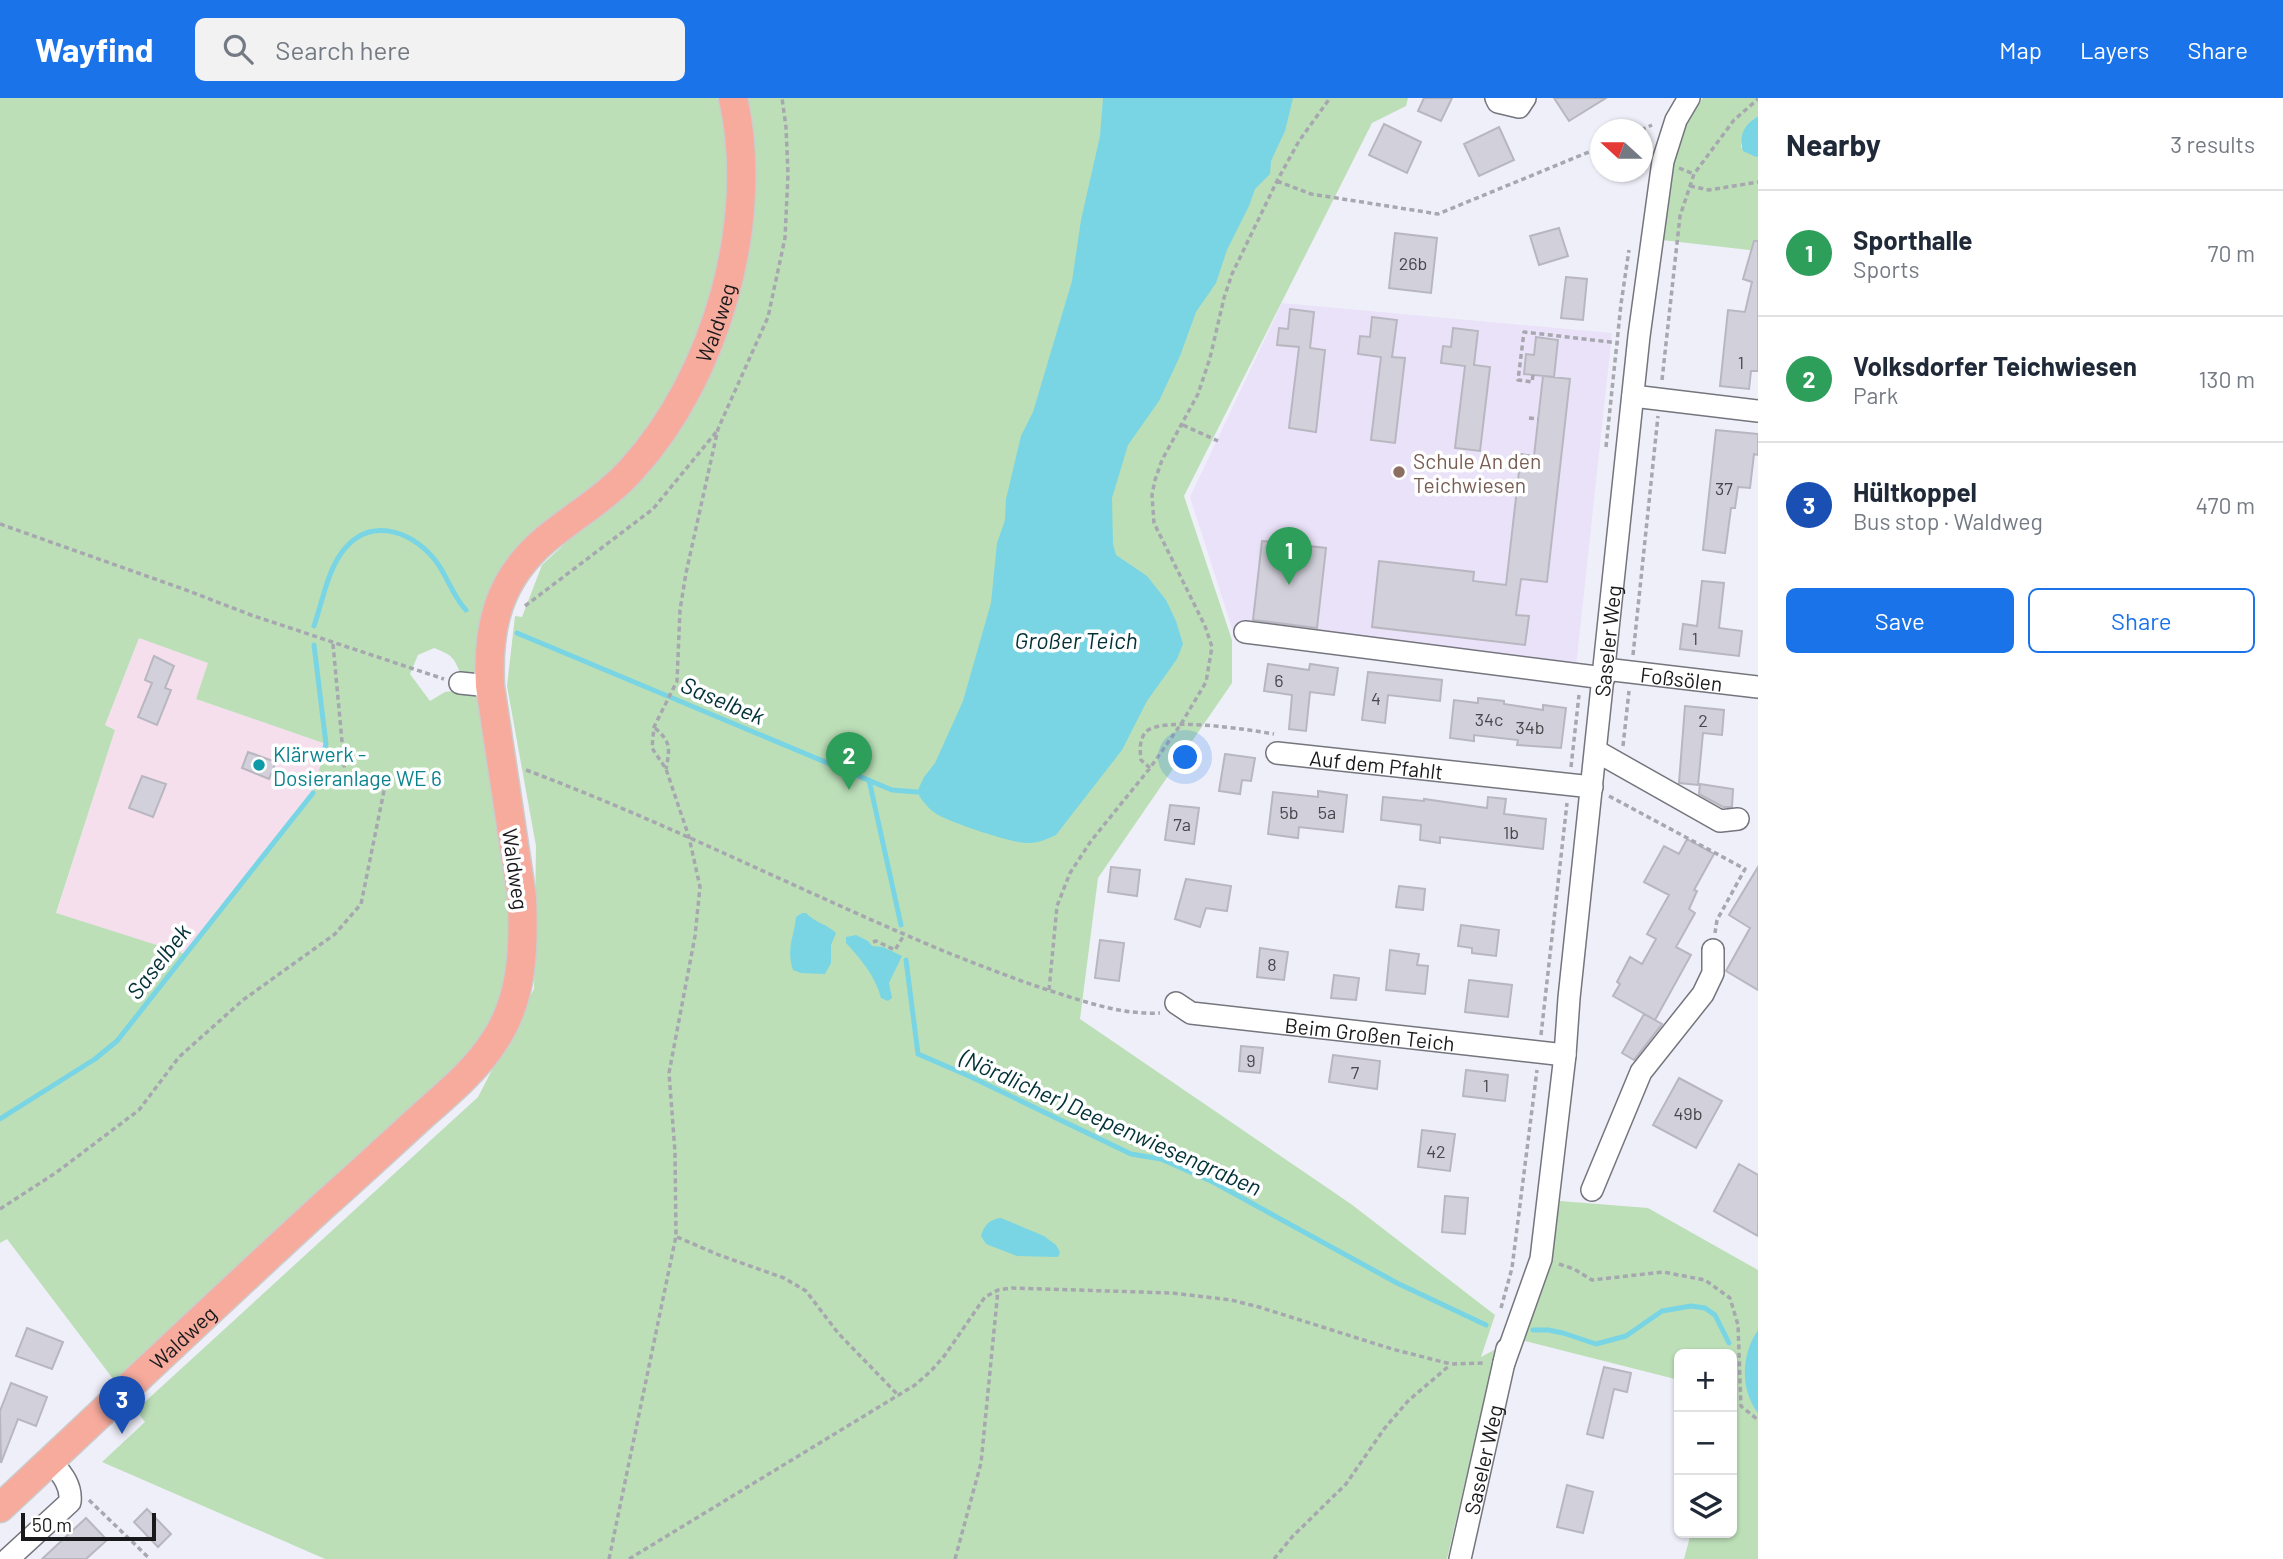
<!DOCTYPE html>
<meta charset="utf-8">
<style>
body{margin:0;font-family:Barlow,sans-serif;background:#f2f2f3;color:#1f2937}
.controls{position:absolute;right:21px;bottom:21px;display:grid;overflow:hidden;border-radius:10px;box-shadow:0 2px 5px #0004}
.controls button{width:63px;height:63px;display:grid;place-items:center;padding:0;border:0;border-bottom:2px solid #e0e1e3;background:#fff;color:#1f2937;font:35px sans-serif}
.compass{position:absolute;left:1590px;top:21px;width:63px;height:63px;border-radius:50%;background:#fff;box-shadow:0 2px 5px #0004;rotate:291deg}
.scale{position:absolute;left:21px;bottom:18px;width:135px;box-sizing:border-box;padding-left:7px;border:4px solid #19191c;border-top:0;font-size:19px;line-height:24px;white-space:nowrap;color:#19191c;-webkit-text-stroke:5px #fff;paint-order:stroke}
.you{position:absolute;left:1186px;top:660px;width:24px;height:24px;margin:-18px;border:5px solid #fff;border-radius:50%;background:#1a73e8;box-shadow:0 0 0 10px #1a73e833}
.badge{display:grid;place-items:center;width:46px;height:46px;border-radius:50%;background:#1a73e8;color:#fff;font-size:23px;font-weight:700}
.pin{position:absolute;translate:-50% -58px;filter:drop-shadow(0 2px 4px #0008)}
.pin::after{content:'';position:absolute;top:37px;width:24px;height:21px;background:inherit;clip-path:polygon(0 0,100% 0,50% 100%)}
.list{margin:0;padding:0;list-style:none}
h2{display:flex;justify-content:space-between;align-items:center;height:91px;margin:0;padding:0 28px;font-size:30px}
h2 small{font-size:23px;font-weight:400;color:#747a83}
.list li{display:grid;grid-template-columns:46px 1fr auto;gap:21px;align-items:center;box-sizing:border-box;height:126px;padding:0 28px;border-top:2px solid #e0e1e3}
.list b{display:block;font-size:26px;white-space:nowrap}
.list p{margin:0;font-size:23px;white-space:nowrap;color:#747a83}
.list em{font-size:23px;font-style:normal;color:#747a83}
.actions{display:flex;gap:14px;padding:21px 28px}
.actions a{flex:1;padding:16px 0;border:2px solid #1a73e8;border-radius:10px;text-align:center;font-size:24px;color:#1a73e8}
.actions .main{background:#1a73e8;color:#fff}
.icon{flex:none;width:38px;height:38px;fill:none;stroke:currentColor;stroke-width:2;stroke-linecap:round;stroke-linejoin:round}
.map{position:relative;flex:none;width:1758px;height:1461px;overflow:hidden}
header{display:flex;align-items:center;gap:42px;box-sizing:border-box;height:98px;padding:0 35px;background:#1a73e8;color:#fff}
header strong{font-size:33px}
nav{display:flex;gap:38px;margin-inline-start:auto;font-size:24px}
.search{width:490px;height:63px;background:#f2f2f3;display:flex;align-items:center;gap:18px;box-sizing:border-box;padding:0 24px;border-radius:10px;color:#747a83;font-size:26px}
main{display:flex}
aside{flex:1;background:#fff}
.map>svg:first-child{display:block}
</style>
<header>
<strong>Wayfind</strong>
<div class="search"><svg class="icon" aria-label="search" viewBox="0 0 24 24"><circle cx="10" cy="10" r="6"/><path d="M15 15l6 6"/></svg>Search here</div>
<nav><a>Map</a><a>Layers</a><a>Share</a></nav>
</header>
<main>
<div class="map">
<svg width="1758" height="1461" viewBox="0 0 1758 1461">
<rect width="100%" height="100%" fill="#efeff9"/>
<path fill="#f5dfed" d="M139,540L209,565L196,601L326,646L313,695L185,856L56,816L115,632L105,627Z"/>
<path fill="#eae2f8" d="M1282,205L1612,235L1574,587L1236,543L1190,399Z"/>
<path fill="#bcdfb8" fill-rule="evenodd" d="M0,0H717L741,53V112L675,315L525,460L490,587L461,577C454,559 452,557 434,550L418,557L410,576L430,603L445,594L490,588L522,800L507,921L123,1294L7,1141L0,1145ZM139,540L208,565L196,601L326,646L313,695L185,856L56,815L115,632L105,627Z
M744,0H1408L1406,8L1372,25L1184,398L1232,542V585L1098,780L1080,921L1351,1106L1495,1217L1481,1259L1496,1251L1447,1461H325L102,1364L145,1324L136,1312L478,999L534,891L536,748L507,588L515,518L522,519L542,467L637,378L725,238L751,141L756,62Z
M1703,0H1758V18C1745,26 1742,35 1741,49L1758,58V153L1653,141L1685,24Z
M1560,1103L1648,1110L1758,1172V1461H1684L1691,1435H1732V1256H1679V1282L1521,1242L1543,1185Z"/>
<path fill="#79d5e4" d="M1103,0H1293L1285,33L1271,63L1270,76L1255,91L1249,108L1227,152L1216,185L1196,214L1180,258L1159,303L1128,347L1112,400L1113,446L1116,457L1147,478L1166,502L1176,523L1183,546L1177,561L1147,603L1122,652L1056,737C1047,741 1039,745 1029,745C1013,746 956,726 940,718C929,712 923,704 917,694L924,679L935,665L963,603L991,505L997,445L1005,422L1006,401L1021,338L1033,314L1072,183L1081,122L1100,38Z
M1758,18V58L1756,59L1743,53C1738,37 1745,26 1758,18Z
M802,815H806C815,825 827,826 836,835L831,847V865L825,876L801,875L793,872C786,851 794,839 796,819Z
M856,837L868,843L872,848L883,849L902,858L889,885L892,900L888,903L881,900C876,879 860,860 846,845V839Z
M1001,1120L1044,1138L1056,1147L1060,1154L1058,1159L1017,1158L986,1146L981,1138C984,1127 990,1121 1001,1120Z
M1758,1232V1315C1740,1292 1741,1256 1758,1232Z"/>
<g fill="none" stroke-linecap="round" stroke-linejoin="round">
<path stroke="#79d5e4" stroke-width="5" d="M314,528C322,505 327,476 340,457C366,418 409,430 435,462C447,477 452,497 466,512
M517,535L892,692L917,694
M314,547L326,646L323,656
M869,682L901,827
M906,862L918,956L969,978L1131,1056L1161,1061L1213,1084L1397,1185L1486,1227
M0,1021L95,961L117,943L313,695
M1533,1232H1548L1563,1235L1596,1246L1626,1238L1662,1213L1691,1208L1705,1210L1715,1217L1729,1245"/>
</g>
<path fill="#d2d1db" stroke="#b8b7c0" stroke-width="2" d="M1424,0H1452L1441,23L1418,13Z
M1554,0H1606L1569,23Z
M1384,26L1421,44L1407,75L1369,57Z
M1499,29L1514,62L1479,78L1464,46Z
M1559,130L1568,158L1539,167L1530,138Z
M1395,135L1437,140L1431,195L1389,190Z
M1754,143H1758V273H1751L1749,291L1720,288L1728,212L1745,214L1752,184L1743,181Z
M1566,179L1587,181L1583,222L1561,220Z
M1290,211L1314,214L1310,250L1325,252L1316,334L1289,330L1299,249L1277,247L1279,230L1288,231Z
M1372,219L1397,222L1392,259L1405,260L1395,345L1371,342L1381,259L1358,256L1360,238L1370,239Z
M1453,230L1478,233L1474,267L1490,269L1480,353L1455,350L1465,268L1441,265L1443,248L1451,249Z
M1536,239L1558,242L1554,279L1524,276L1526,256L1534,257Z
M1543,278L1570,281L1547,484L1521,481L1516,517L1529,518L1525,547L1372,529L1379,463L1474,474L1473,483L1506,487L1521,356L1534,358Z
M1716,332L1758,336V357L1754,356L1750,390L1738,389L1735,410H1731L1725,455L1703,452Z
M1262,443L1326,450L1317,530L1253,522Z
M1702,483L1724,485L1719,530L1742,533L1739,558L1680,551L1683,526L1697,528Z
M154,558L174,568L165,590L171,592L157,627L138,619L152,585L145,582Z
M1268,566L1309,572L1310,566L1338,570L1334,597L1310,594L1306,633L1289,631L1292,597L1264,593Z
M1368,574L1442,582L1440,603L1388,597L1385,625L1362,622Z
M1478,600L1504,603V606L1543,612V607L1566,610L1561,650L1517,647L1518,642L1474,637V643L1450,640L1454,602L1478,605Z
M1685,608L1724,612L1722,637L1703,635L1698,687L1679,685Z
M248,654L276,664L269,681L242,670Z
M1225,656L1255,660L1251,683L1242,682L1240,696L1219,693Z
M142,678L166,686L153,719L129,710Z
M1700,686L1733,691L1732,709H1723L1699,696Z
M1318,693L1347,697L1343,734L1299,729L1298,740L1268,736L1273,694L1318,699Z
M1383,699L1424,703V701L1487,710L1488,699L1506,701L1504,716L1546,721L1543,751L1440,739V745L1420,742L1421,727L1381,722Z
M1170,707L1199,710L1194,746L1165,742Z
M1687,741L1714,756L1694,792L1697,793L1689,811L1695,815L1676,849L1691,857L1655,922L1613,898L1620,886L1617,884L1630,859L1642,866L1656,841L1647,836L1669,797L1644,784L1664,748L1679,756Z
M1111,769L1140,772L1137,798L1108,794Z
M1758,769V892L1726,873L1750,830L1729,817Z
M1186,781L1231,788L1227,813L1206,810L1200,829L1175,821Z
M1399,788L1425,791L1423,812L1396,809Z
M1461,827L1499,832L1496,858L1472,855V850L1458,848Z
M1100,842L1124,845L1119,883L1095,880Z
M1260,850L1288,854L1284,882L1257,879Z
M1390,852L1419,856L1417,867L1428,868L1425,896L1386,892Z
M1334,877L1359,880L1356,902L1331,900Z
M1469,882L1512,887L1508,919L1465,914Z
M1644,916L1662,926L1634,962L1622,955Z
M1241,948L1263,950L1260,975L1239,973Z
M1333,957L1380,963L1377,991L1329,984Z
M1466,972L1508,977L1505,1003L1463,998Z
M1679,980L1722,1003L1696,1050L1653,1027Z
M1422,1032L1455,1036L1450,1073L1418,1069Z
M1739,1066L1758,1077V1138L1714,1113Z
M1445,1098L1468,1100L1465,1136L1442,1134Z
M27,1230L63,1244L52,1271L16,1258Z
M1604,1269L1631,1275L1627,1294L1614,1291L1603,1340L1587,1336Z
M11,1285L47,1299L36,1328L18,1321L1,1365L0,1313Z
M1567,1387L1593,1394L1583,1435L1557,1429Z
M147,1411L171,1436L158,1449L134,1424Z
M86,1420L107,1442L86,1461H42Z"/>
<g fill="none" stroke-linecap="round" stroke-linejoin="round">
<defs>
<g id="minor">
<path d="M1496,0L1498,4L1519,9L1525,0"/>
<path d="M1633,298L1758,313"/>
<path d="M1245,534L1604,580"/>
<path id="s1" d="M1605,571L1758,589"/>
<path d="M460,585L490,588"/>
<path d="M1596,653L1720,723L1738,721"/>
<path id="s2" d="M1277,655L1592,689"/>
<path id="s3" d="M1176,905L1191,915L1565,957"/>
<path d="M1592,1092L1641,974L1703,896L1713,875V852"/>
<path id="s4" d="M1504,1265L1541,1161L1565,957L1569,900L1639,238L1663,63L1676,22L1689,0"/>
<path d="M8,1461L70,1404C72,1387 61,1375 51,1363"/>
<path id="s5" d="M1460,1461L1507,1251"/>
</g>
<g id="major">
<path id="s6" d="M0,1410C108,1309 215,1207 324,1107C357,1078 389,1048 422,1018C448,995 476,972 495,942C523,900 524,849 522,800L490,588C487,529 498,481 546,441C574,418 607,399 632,371C716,279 761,122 733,0"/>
</g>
</defs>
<use href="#minor" stroke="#74757d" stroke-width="24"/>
<use href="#major" stroke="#cccccd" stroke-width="31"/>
<path stroke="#a7a7af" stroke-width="3.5" stroke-dasharray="5 3.5" stroke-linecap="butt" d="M1641,32L1652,27
M1679,70L1694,76
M1277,83L1311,96L1438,116L1601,49
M1690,88L1709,92L1758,84
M1533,277L1532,284L1518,282L1524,234L1619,245
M1662,282L1680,118L1694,76L1734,22L1758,1
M1529,320L1538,321
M1183,327L1218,343
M1606,349L1621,206L1629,152
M0,426L186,492L251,517L444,581
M525,508L653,411L717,333
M333,546L345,676
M1633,557L1658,318
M655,630C671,644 670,650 666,671
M1623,648L1629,593
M1571,669L1579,597
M1150,670L1141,662C1140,653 1139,643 1145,635C1158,617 1251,632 1274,636
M526,672C671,726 808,797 951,856C984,869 1017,882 1051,893C1086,904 1122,917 1160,915
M1609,698L1745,771L1717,822L1715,835
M873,844L876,843L895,852L904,837
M1049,892L1057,808L1070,775L1091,743L1150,670L1181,626L1206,584L1212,549L1205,528L1154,425L1152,397L1155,382L1162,362L1198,296L1210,260L1224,200L1232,176L1277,83L1299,43L1330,0
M1541,937L1567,705
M0,1111L57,1074L139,1012L179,959L243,902L335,836L361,806L388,673
M677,1139L719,1157L784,1180L806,1193L838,1235L899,1298
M1559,1166L1574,1171L1592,1182L1663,1174L1705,1182L1730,1200L1738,1227L1741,1308L1758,1322
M1501,1210L1512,1170L1537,972
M89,1402L150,1461
M609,1461L676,1138L675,1054L669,975L695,838L700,789L689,739L666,671L652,650L654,629L677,583L680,512L686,475L718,331L768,219L785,140L788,76L786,29L782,0
M629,1461L915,1287L931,1273L945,1257L985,1199L998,1192L1012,1190L1172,1195L1231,1202L1259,1209L1392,1251L1451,1266L1485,1265
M955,1461L981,1365L998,1192
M1274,1461L1292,1439L1346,1386L1384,1331L1408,1303L1450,1267"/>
<use href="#minor" stroke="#fff" stroke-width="21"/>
<use href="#major" stroke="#f6ab9d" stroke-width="28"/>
</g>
<circle fill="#8d6e63" stroke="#fff" stroke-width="2.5" cx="1399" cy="374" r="7"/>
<circle fill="#0f9aa8" stroke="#fff" stroke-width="2.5" cx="259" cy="667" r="7"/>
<g text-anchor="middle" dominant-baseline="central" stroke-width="7" stroke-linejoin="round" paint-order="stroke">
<g font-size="18" fill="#47474c">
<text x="1413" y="165">26b</text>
<text x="1741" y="264">1</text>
<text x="1724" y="390">37</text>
<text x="1695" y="540">1</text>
<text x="1279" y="582">6</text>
<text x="1376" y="600">4</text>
<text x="1489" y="621">34c</text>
<text x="1703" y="622">2</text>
<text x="1530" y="629">34b</text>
<text x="1289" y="714">5b</text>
<text x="1327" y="714">5a</text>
<text x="1182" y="726">7a</text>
<text x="1511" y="734">1b</text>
<text x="1272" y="866">8</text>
<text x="1251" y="962">9</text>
<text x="1355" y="974">7</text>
<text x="1486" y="987">1</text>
<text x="1688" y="1015">49b</text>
<text x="1436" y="1053">42</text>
</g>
<g font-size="21" fill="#19191c" stroke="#fff">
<text stroke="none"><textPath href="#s6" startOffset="1488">Waldweg</textPath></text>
<text stroke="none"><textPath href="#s4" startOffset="732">Saseler Weg</textPath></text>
<text stroke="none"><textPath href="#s1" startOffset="77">Foßsölen</textPath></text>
<text stroke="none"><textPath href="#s2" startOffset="100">Auf dem Pfahlt</textPath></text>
<text transform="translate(516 771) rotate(82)">Waldweg</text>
<text stroke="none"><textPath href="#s3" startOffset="198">Beim Großen Teich</textPath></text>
<text stroke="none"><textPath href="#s6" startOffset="250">Waldweg</textPath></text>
<text stroke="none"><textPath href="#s5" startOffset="102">Saseler Weg</textPath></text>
</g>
<g font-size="21" fill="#785e54" stroke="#fff" text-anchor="start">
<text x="1413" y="362">Schule An den<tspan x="1413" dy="24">Teichwiesen</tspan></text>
</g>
<g font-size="21" fill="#0d838f" stroke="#fff" text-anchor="start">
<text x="273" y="655">Klärwerk -<tspan x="273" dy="24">Dosieranlage WE 6</tspan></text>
</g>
<g font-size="23" font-style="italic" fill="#013036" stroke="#fff">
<text x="1076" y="542">Großer Teich</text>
<text transform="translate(723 602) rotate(23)">Saselbek</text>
<text transform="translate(158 863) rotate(-52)">Saselbek</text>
<text transform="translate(1111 1024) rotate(24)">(Nördlicher) Deepenwiesengraben</text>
</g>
</g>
</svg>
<div class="controls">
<button>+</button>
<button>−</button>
<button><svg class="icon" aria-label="layers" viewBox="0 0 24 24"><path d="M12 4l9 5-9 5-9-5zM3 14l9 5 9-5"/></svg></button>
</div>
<svg class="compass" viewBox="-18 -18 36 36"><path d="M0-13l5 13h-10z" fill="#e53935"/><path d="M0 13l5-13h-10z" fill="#747a83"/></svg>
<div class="scale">50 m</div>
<div class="you"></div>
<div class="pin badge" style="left:1289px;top:487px;background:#2e9e5b">1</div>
<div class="pin badge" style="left:849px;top:692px;background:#2e9e5b">2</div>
<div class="pin badge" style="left:122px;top:1336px;background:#1a4fb4">3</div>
</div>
<aside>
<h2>Nearby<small>3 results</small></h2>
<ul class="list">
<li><span class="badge" style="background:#2e9e5b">1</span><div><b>Sporthalle</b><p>Sports</p></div><em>70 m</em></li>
<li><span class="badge" style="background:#2e9e5b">2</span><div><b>Volksdorfer Teichwiesen</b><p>Park</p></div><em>130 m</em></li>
<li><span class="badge" style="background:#1a4fb4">3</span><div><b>Hültkoppel</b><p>Bus stop · Waldweg</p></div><em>470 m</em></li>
</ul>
<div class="actions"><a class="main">Save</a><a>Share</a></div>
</aside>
</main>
